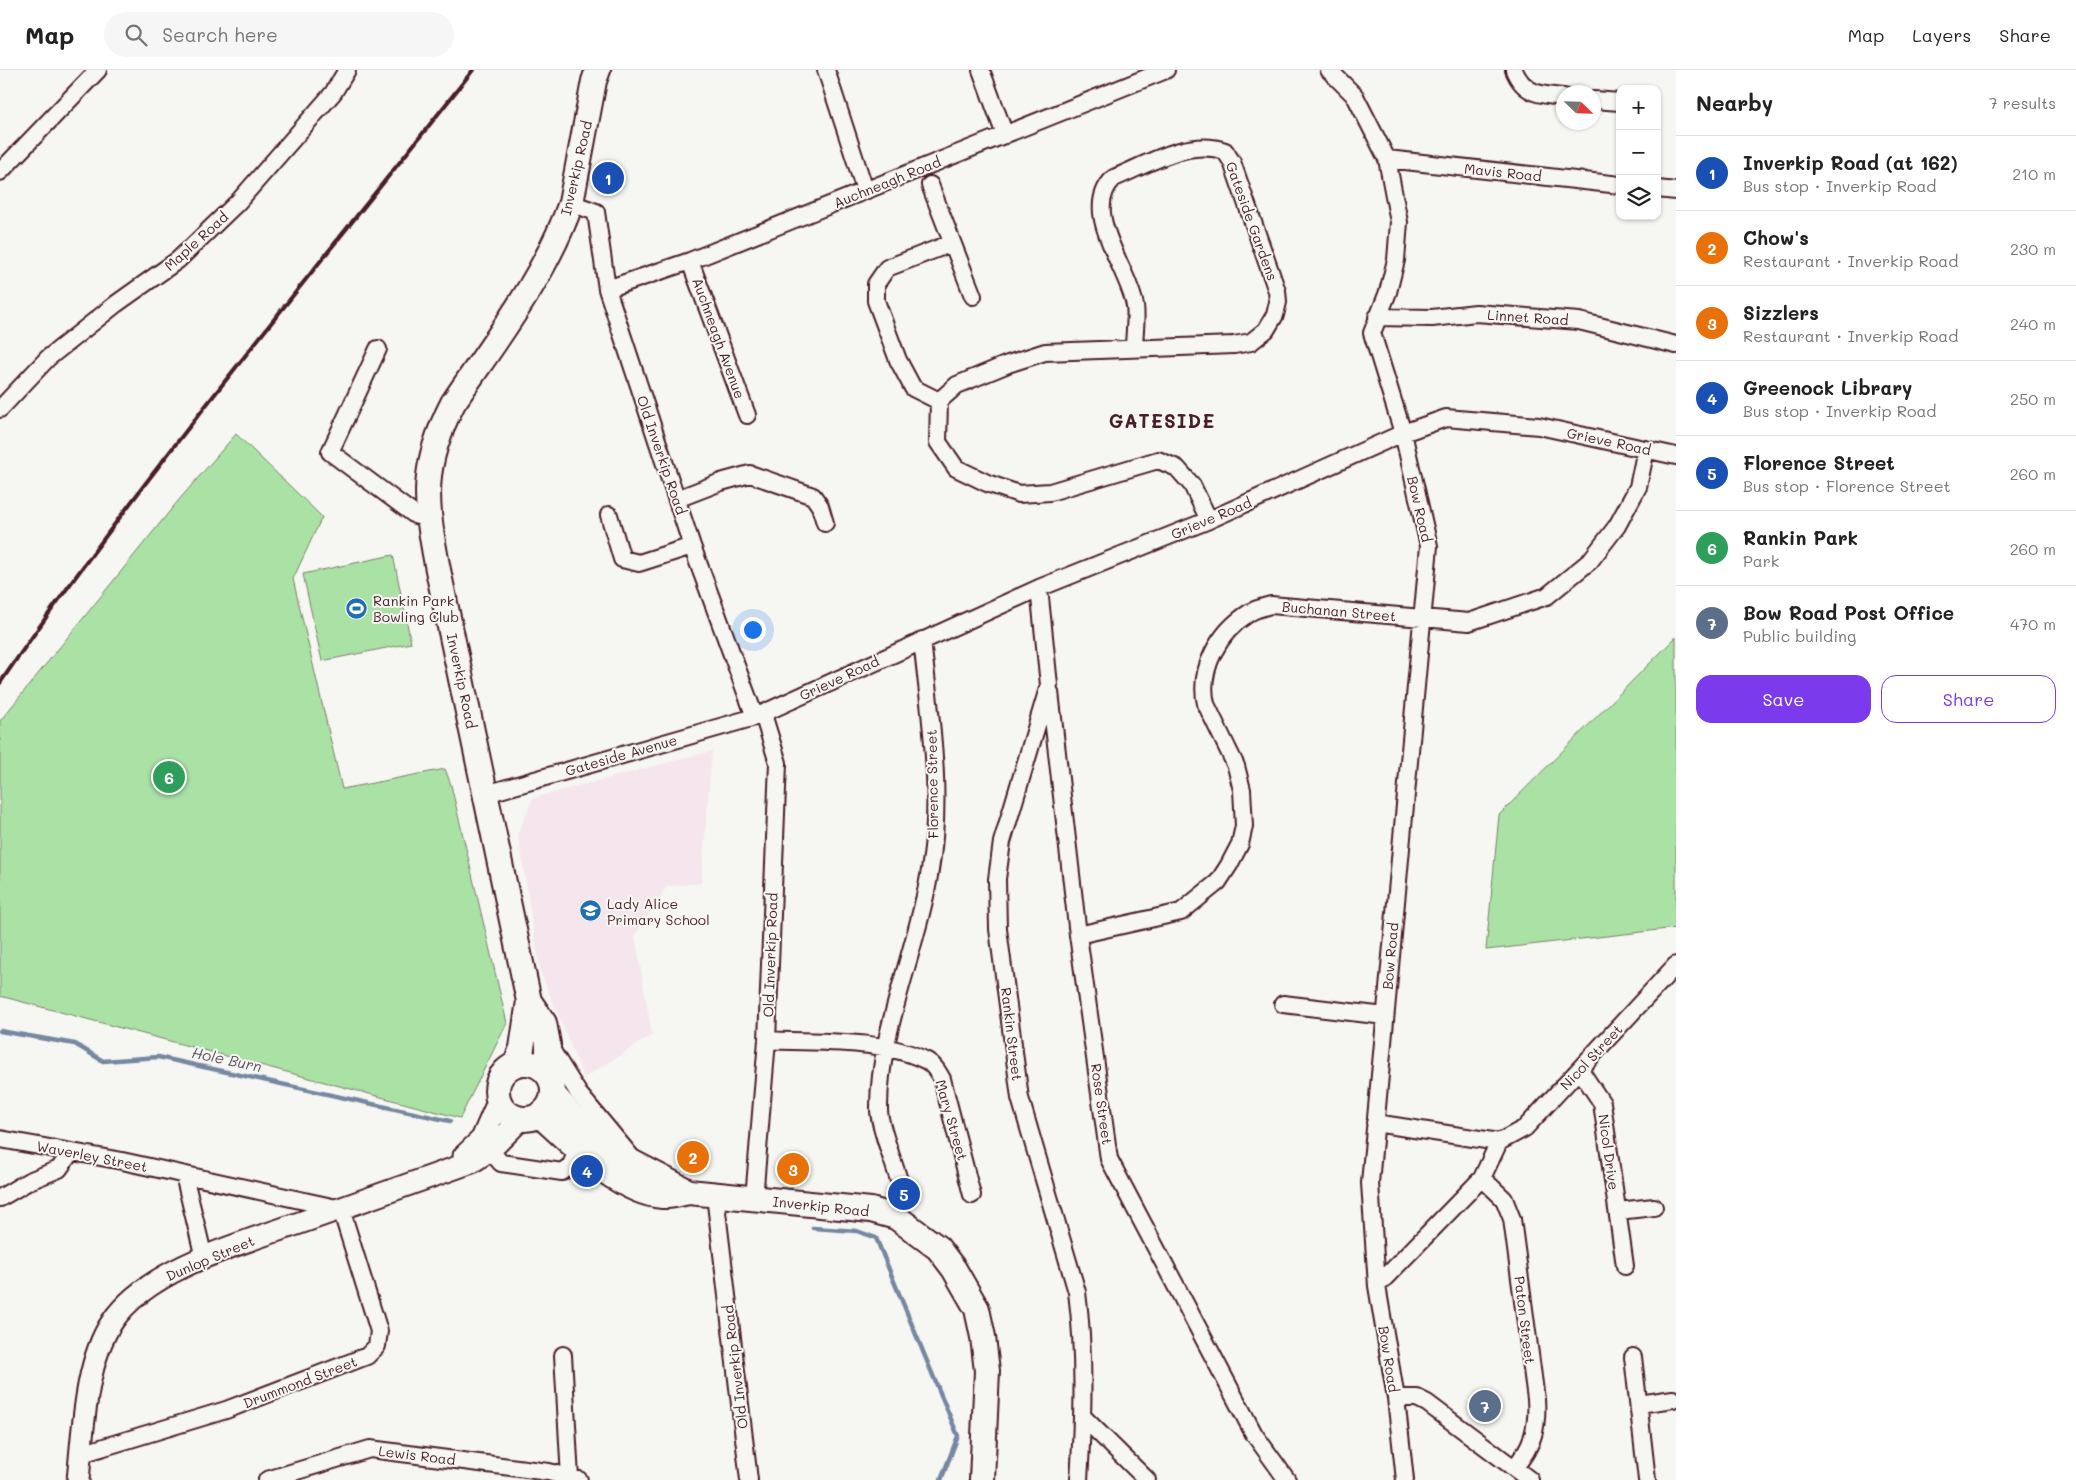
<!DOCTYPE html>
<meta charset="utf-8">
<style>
body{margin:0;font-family:Mali,sans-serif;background:#f6f6f6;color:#222}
.controls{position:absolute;right:15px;top:15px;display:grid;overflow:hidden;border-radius:10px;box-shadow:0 1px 4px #0004}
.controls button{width:45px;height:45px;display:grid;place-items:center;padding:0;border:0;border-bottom:1px solid #e0e0e0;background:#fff;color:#222;font:25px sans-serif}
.compass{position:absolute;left:1556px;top:15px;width:45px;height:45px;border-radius:50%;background:#fff;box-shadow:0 1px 4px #0004;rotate:113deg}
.you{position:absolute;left:752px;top:559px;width:18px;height:18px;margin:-12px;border:4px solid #fff;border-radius:50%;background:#1a73e8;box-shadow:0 0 0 8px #1a73e833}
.badge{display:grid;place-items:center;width:32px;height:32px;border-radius:50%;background:#7c3aed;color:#fff;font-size:16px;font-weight:700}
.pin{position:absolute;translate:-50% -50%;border:2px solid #fff;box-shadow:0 1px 5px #0006}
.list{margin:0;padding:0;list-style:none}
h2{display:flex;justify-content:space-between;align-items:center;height:65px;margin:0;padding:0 20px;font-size:21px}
h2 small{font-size:16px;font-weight:400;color:#767676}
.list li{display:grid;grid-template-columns:32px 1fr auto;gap:15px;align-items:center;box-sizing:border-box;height:75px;padding:0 20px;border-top:1px solid #e0e0e0}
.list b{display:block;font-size:19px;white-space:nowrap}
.list p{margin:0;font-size:16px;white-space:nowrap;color:#767676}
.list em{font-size:16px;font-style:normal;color:#767676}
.actions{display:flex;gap:10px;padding:15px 20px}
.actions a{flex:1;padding:11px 0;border:1px solid #7c3aed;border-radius:15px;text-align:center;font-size:18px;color:#7c3aed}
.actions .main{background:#7c3aed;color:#fff}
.icon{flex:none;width:28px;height:28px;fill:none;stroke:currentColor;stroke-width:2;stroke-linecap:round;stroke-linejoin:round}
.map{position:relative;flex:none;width:1676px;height:1410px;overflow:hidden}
header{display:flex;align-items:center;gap:30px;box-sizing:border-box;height:70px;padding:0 25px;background:#fff;border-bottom:1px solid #e0e0e0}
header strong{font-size:24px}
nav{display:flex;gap:28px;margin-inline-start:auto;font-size:18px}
.search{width:350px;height:45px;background:#f6f6f6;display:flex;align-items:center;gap:12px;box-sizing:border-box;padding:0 18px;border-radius:28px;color:#767676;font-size:19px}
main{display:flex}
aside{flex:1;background:#fff}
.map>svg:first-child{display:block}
</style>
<header>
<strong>Map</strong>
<div class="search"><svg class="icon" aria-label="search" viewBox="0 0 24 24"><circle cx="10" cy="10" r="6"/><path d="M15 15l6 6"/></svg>Search here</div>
<nav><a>Map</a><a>Layers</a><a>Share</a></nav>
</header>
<main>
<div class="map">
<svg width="1676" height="1410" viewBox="0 0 1676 1410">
<rect width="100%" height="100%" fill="#f6f6f2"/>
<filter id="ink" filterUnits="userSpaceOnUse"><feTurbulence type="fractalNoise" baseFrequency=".02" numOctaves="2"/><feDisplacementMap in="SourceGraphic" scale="10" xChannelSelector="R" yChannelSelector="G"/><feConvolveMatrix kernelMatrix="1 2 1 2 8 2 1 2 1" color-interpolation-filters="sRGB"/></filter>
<g filter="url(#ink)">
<path fill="#f4e6ec" d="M712,681L701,813L667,816L635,865L652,965L584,1008L540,901L518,763L533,728Z"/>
<path fill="#aae2a6" stroke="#7a8068" d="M236,364L322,447L293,509L342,719L445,699L451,715L507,953L460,1048L0,926V651L178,431Z
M393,485L411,573L322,591L303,504Z
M1676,567V858L1486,880L1499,745Z"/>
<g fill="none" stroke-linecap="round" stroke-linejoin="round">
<path stroke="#7487a1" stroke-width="4.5" d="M0,961L75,974L103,991L158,987L450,1051
M813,1158L857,1161L876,1168L958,1366L941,1410"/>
<defs>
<path id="minor" d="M826,0L865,120
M981,0L1005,65
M1329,0L1355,26L1387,89L1399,152L1396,190L1388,222L1372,263L1403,363L1429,476L1370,1113L1377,1216L1396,1328L1405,1410
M1514,0C1524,24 1540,25 1564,27
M1594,30L1620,32
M1387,89L1620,115
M0,102L98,0
M930,115L973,226
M1657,119L1676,121
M571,133L596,142L607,219L692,476L755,647
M690,191L747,345
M607,219L690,191L1166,0
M1377,247L1432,248L1476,243L1579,251L1676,275
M1134,278C1134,265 1137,249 1135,236C1129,198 1079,141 1114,108C1148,94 1189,68 1225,81L1232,92L1277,221L1278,232L1275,245L1266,260L1251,272L1234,275L1045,282L1008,294L957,315L939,331L938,372L956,398L987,413L1019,424L1050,422L1158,390L1177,398L1192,415L1209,450
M378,279L330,382L415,445L428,449
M939,331L913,318L898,290L876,231V214L887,198L952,173
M0,339L48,288L116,234L178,190L238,132L333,23L347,0
M677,429L721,412L750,404L813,426L820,436L825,453
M609,445L622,489L639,493L692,476
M1039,518L1049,615L1002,772L997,809L998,859L1020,1028L1077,1222C1085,1284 1083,1348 1079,1410
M1050,622L1078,865L1109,1089L1254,1364L1287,1410
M486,724L755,647L1039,518L1209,450L1403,363L1446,348L1539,356L1676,386
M1078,865L1181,842L1218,812L1229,795L1240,774L1244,756L1242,720L1236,696L1206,634C1198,599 1219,562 1249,543C1255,539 1263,537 1271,535L1469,552L1547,526L1590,491L1617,456L1638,417L1646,379
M1283,934L1385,946
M767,970C816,973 882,968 927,991C934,995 938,1002 942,1009L972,1125
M549,976L579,1024L633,1089
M1580,1000L1602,1033L1625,1196
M1375,1053L1499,1072
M0,1069L122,1091L341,1139L379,1261L377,1276L367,1286L226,1340L81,1384
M490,1080L501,1093L562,1102L571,1095L577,1080
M184,1105L204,1188
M1482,1108L1504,1129L1512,1149L1536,1329C1538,1357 1533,1376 1514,1398
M902,1120C897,1101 879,1056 879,1040C878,963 918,878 930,800C943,724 930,645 922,570
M715,1125L749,1410
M0,1128L29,1111L59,1099L71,1082
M754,1129L767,970L778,693L763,644
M1618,1141L1654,1137
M1377,1216L1482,1108L1499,1072L1525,1058L1676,895
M563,1285L570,1408
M1633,1287L1647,1410
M1396,1328H1417L1427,1333L1530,1410
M1639,1334L1673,1329
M1083,1347L1147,1410
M267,1410L370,1379L549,1402L579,1410"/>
<path id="major" d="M464,1086L482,1069L498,1032
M78,1410C83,1362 85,1292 112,1252C149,1196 250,1171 311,1149C365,1130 419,1111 472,1092L490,1080L521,1049"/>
<path id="highway" d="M497 1021a28 28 0 1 1 56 0a28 28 0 1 1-56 0Z
M516,994L522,978L529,931
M548,1005V974L544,953L529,931L438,500C425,432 420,397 453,333C496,269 545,207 571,133L594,11L598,0
M553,1024L572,1046L612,1082L689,1122
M540,1045C571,1073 619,1123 662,1126C671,1127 681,1123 689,1122L871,1140L896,1147L938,1178L954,1199L977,1239L983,1267L987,1301L982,1410"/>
</defs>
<use href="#minor" stroke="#4a1f2b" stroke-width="20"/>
<use href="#major" stroke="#4a1f2b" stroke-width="25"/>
<use href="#highway" stroke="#4a1f2b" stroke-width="28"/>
<use href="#minor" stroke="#f6f6f2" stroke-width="16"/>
<use href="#major" stroke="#f6f6f2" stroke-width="21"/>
<use href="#highway" stroke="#f6f6f2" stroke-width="24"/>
<path stroke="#4a1f2b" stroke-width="4" d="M0,613C146,401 313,203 473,0"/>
</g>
</g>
<defs>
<symbol id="stadium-disc" viewBox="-11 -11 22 22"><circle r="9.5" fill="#1f6fb2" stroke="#f6f6f2"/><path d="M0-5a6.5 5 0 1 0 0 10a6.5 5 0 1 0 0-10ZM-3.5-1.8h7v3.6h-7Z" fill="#fff"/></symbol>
<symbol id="school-disc" viewBox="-11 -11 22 22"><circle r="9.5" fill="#1f6fb2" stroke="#f6f6f2"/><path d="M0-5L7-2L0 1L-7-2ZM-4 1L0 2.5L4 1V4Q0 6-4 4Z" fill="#fff"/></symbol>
</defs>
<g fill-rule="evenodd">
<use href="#stadium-disc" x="344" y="526" width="25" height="25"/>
<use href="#school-disc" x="578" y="828" width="25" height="25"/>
</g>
<g text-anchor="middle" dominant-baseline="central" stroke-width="4" stroke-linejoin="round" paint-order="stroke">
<g font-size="14" fill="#4a1f2b" stroke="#f6f6f2">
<text transform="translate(576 98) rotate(-77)">Inverkip Road</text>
<text transform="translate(1503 102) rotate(6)">Mavis Road</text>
<text transform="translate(887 112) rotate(-22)">Auchneagh Road</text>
<text transform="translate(1252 151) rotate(70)">Gateside Gardens</text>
<text transform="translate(196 171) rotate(-42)">Maple Road</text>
<text transform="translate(1528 247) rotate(4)">Linnet Road</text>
<text transform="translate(719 268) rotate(70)">Auchneagh Avenue</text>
<text transform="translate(1609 371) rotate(12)">Grieve Road</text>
<text transform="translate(662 385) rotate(71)">Old Inverkip Road</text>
<text transform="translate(1420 439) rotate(77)">Bow Road</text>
<text transform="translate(1211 448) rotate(-23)">Grieve Road</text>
<text transform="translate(1339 541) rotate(5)">Buchanan Street</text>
<text transform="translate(839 608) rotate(-25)">Grieve Road</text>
<text transform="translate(462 611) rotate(78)">Inverkip Road</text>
<text transform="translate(621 685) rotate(-16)">Gateside Avenue</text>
<text transform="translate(932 714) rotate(-91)">Florence Street</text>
<text transform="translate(770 885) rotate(-88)">Old Inverkip Road</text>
<text transform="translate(1390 886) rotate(-85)">Bow Road</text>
<text transform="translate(1012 964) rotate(83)">Rankin Street</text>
<text transform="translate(1591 987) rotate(-47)">Nicol Street</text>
<text transform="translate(1102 1034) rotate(82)">Rose Street</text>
<text transform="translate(952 1050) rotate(74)">Mary Street</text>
<text transform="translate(1609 1082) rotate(82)">Nicol Drive</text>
<text transform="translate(92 1086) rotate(11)">Waverley Street</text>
<text transform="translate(821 1136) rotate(6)">Inverkip Road</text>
<text transform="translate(210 1188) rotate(-23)">Dunlop Street</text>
<text transform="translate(1525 1250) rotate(83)">Paton Street</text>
<text transform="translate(1389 1289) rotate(81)">Bow Road</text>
<text transform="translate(735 1297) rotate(-97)">Old Inverkip Road</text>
<text transform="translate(300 1312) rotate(-21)">Drummond Street</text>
<text transform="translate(417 1385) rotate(7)">Lewis Road</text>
</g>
<g font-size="14" fill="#4a1f2b" stroke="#f6f6f2" text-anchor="start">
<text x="373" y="530">Rankin Park<tspan x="373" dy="16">Bowling Club</tspan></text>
<text x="607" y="833">Lady Alice<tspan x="607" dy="16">Primary School</tspan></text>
</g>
<g font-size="15" font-style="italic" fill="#5f5366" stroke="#f6f6f2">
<text transform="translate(227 989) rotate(12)">Hole Burn</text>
</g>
<g font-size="19" font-weight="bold" letter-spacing="1" fill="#4a1f2b" stroke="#f6f6f2">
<text x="1162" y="350">GATESIDE</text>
</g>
</g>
</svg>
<div class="controls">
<button>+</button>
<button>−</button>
<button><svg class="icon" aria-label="layers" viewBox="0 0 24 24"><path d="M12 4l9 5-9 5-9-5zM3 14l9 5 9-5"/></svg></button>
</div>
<svg class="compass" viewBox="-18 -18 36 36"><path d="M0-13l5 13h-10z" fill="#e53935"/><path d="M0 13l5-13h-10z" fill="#767676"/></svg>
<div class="you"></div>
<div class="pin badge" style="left:608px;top:108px;background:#1a4fb4">1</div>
<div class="pin badge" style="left:693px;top:1087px;background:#e8710a">2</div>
<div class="pin badge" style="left:793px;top:1099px;background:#e8710a">3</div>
<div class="pin badge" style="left:587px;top:1101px;background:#1a4fb4">4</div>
<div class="pin badge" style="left:904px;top:1124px;background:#1a4fb4">5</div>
<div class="pin badge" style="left:169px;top:707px;background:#2e9e5b">6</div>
<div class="pin badge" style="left:1485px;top:1336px;background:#5c6f8a">7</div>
</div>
<aside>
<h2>Nearby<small>7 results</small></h2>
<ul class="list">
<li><span class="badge" style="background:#1a4fb4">1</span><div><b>Inverkip Road (at 162)</b><p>Bus stop · Inverkip Road</p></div><em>210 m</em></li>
<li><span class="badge" style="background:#e8710a">2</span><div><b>Chow's</b><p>Restaurant · Inverkip Road</p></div><em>230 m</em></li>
<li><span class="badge" style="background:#e8710a">3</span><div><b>Sizzlers</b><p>Restaurant · Inverkip Road</p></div><em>240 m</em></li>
<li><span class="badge" style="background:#1a4fb4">4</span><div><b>Greenock Library</b><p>Bus stop · Inverkip Road</p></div><em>250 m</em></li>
<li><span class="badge" style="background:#1a4fb4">5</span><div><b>Florence Street</b><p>Bus stop · Florence Street</p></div><em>260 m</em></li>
<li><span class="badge" style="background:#2e9e5b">6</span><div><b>Rankin Park</b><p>Park</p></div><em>260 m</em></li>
<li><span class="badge" style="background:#5c6f8a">7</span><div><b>Bow Road Post Office</b><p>Public building</p></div><em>470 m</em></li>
</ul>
<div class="actions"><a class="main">Save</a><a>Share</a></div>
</aside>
</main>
